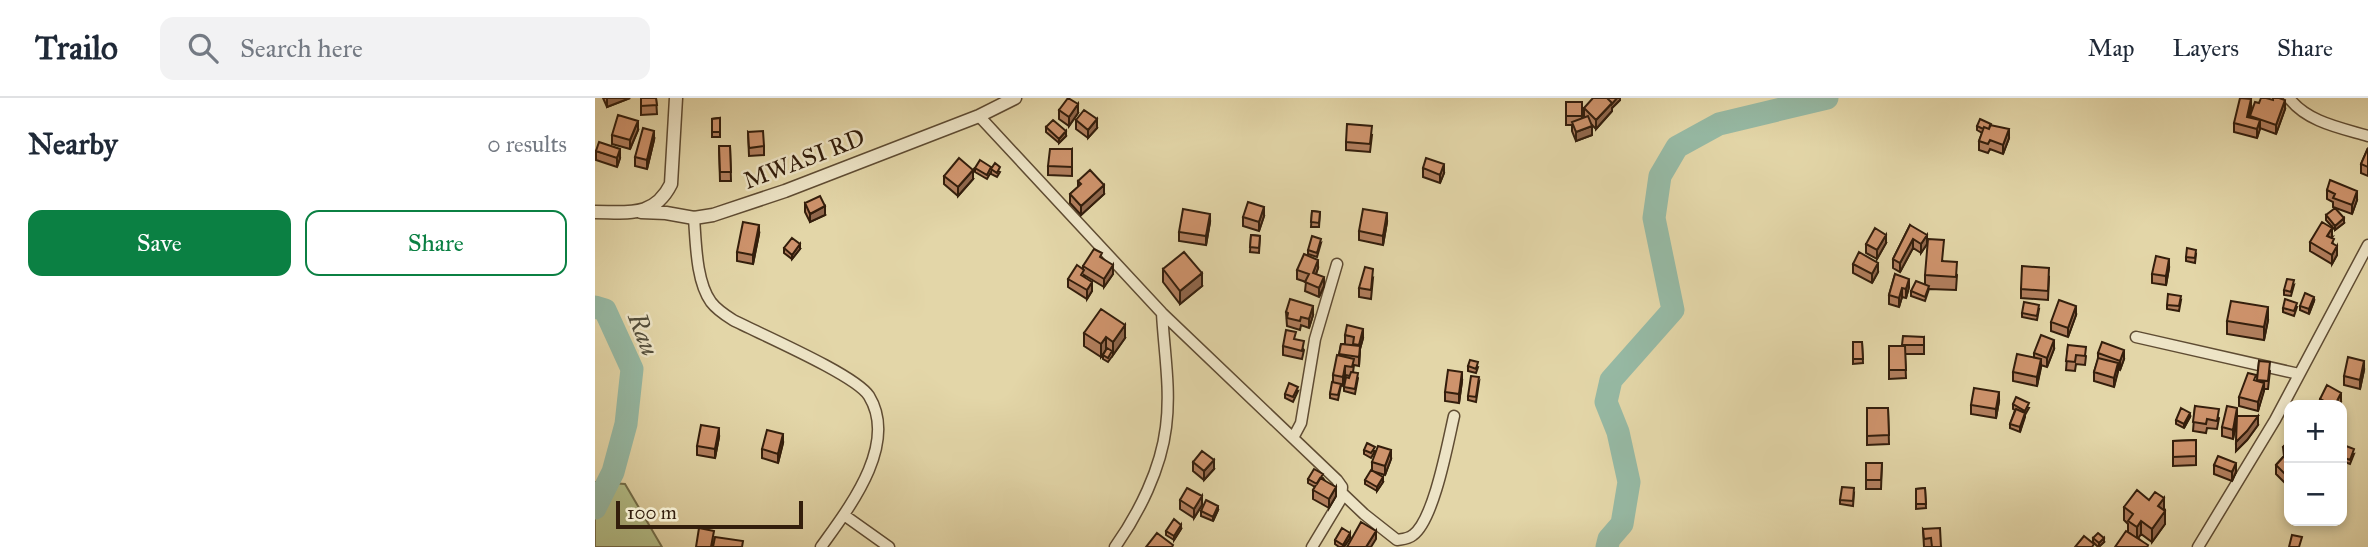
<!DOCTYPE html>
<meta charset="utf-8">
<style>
body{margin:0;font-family:"IM FELL Great Primer",serif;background:#f2f2f3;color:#1f2937}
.controls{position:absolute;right:21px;bottom:21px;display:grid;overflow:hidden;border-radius:14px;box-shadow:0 4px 10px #0003}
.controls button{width:63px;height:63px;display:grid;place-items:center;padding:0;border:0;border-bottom:2px solid #e0e1e3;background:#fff;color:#1f2937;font:35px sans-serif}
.scale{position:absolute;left:21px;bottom:18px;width:187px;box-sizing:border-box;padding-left:7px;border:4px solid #331e0c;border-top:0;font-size:19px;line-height:24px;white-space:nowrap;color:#331e0c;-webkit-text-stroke:5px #ede4c6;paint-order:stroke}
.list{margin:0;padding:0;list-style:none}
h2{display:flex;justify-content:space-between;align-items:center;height:91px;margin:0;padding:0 28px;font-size:30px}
h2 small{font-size:23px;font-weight:400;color:#747a83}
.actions{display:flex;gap:14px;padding:21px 28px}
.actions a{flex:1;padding:16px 0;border:2px solid #0b8043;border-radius:14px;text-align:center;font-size:24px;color:#0b8043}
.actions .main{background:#0b8043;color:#fff}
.icon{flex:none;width:38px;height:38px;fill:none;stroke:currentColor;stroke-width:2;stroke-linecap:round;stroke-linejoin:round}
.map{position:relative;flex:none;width:1773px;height:449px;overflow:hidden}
header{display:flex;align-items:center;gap:42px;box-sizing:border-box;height:98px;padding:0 35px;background:#fff;border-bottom:2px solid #e0e1e3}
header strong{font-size:33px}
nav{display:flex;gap:38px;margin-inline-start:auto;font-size:24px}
.search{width:490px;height:63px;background:#f2f2f3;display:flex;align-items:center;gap:18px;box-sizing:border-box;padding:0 24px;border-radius:14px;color:#747a83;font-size:26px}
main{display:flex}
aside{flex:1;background:#fff}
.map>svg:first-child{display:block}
</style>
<header>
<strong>Trailo</strong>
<div class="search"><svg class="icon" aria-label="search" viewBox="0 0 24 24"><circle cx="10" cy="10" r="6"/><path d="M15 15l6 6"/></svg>Search here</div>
<nav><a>Map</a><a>Layers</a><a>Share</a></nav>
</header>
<main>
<aside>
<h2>Nearby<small>0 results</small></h2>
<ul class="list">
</ul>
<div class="actions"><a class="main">Save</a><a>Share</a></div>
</aside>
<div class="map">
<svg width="1773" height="449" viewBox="0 0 1773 449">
<rect width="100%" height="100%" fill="#e3d6a8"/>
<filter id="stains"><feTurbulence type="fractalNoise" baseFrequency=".00286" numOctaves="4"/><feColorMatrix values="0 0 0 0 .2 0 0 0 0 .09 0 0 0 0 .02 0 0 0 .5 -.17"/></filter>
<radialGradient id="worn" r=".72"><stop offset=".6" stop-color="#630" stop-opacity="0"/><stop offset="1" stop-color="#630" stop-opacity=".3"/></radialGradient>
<path fill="#b3be88" stroke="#736e4a" stroke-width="2" d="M0,384L30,386L67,449H0Z"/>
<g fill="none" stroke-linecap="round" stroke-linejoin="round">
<path stroke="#96b9a4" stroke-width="23" d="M0,209L10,212L37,271L31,326L18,374L0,410
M1012,449L1014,441L1027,426L1034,384L1023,334L1011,304L1016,282L1078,212L1059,120L1065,78L1082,49L1124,26L1232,0"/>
<defs>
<path id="minor" d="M1694,0C1712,24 1746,30 1773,38
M384,18L567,215L742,382L747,389L746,401L717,449
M99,120C101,145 101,183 116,204C122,212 130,217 138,222C165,236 261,277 274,298C304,347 253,411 226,449
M1541,239L1704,276
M698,340L706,325L720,241L742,166
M747,395L769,416L802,442C808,441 813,441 818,437C839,422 853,344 859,318
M249,417L294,449
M520,449C544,415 566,371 571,329C576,291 569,253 567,215
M1603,449L1680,322L1773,147"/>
<path id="tertiary" d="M0,114C33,114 59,120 76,86L81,0
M46,114L71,115L99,120L118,117L190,93L384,18L420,0"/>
</defs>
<use href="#minor" stroke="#5f4c33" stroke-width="13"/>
<use href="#tertiary" stroke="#5f4c33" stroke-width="15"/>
<use href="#minor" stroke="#ede4c6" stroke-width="10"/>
<use href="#tertiary" stroke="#ede4c6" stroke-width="12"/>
</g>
<path fill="#b17e5d" stroke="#331e0c" stroke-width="2" d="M8,0H35L12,9Z
M46,0H61L62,16L46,17Z
M1025,0V2L1017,10V13L1001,31L996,26L997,37L981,43L977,33V27H971V4H987V20L989,19V10Z
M1656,10L1654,20H1655V18L1690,11L1681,36L1665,30L1662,40L1639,34V25Z
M464,12L483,15L474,28L464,21Z
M125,20V39H117V21Z
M481,22L502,30L493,40L481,31Z
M1396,27L1414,40L1408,56L1395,51L1393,55L1384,52V43L1387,35L1382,32V28Z
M451,29L471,38L464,45L451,34Z
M43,32L35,51L17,46V37Z
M153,34L169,48V57L154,58Z
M777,37L775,54L751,52V44Z
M59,42L52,71L40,68V59Z
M124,48H135L136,83H125Z
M1773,50V78L1766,75V66Z
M477,51V78L453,77V68Z
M1,53L25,60L22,69L1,62Z
M380,70L396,71L405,74L402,79L396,76V74L392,81L380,74Z
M828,70L849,75L845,85L828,79Z
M349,78L378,81L363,98L349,86Z
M483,83L509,96L486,117L475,105V96L483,89Z
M1732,92L1762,102L1757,116L1738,109V104L1732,101Z
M210,105L230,117L215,124L210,114Z
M717,113L725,114L724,129H716Z
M1731,117L1749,125L1740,132L1731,122Z
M669,118L664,133L648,128V119Z
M615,124L611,147L584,143V134Z
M792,124L788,147L764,142V133Z
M1315,127L1332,146L1326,155L1318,150L1305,174L1298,170V161Z
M164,136L158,166L142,163V154Z
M656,137L665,138L664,155L655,154Z
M1737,139L1736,140L1742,157L1737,166L1715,153V144Z
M726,145L722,159L713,156V152Z
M1291,145L1282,161L1271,155V146Z
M189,150L205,151L197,161L189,155Z
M1601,156L1600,165L1591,163V159Z
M507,160L518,176L509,189L489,177V179L497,193L492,201L473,189V181L488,171V168Z
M1348,163L1362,177L1361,192L1334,191L1330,203L1316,198V193L1330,187V177Z
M1258,166L1283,174L1277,185L1258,175Z
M723,170L721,176L729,188L724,199L710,193L711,184L702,181V172Z
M1574,170L1571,187L1557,185V176Z
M568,171L607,188L585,206L568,184Z
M1300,176L1314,189L1311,200L1307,199L1304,209L1294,206V197Z
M1454,179L1453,202L1426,200V191Z
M778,180L776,201L764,199V190Z
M1699,187L1696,198L1689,197V192Z
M1586,202L1584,213L1572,211V207Z
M1719,203L1714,216L1705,212V208Z
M1702,209L1699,218L1688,214V210Z
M1444,211L1442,222L1427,219V215Z
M691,214L718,217L714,230L706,227L705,232L692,228Z
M1481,217L1473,239L1456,233V224Z
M1673,222L1669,242L1632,236V223Z
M489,235L530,240L513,264L508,261V257L506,259L489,248Z
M750,237L768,240L765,251L764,268L759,267L758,274L763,280L760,296L749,293V289L755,278L750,277L748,288L746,287L743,302L735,300V296L738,284V277L744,258L746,246H750Z
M1329,239V256H1310L1311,280L1294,281V248H1307Z
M701,242L709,252L707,261L688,257V248Z
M1258,244H1267L1268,265L1258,266Z
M1473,247L1491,258L1490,267L1481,266L1480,273L1471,272Z
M1459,251L1452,269L1446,267L1442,288L1418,283V274L1439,259V255Z
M1503,255L1529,261L1525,272L1523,271L1519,289L1499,283V274L1503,262Z
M1664,263L1675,273L1673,291H1669L1663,313L1644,308V299L1661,283H1662Z
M873,268L883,269L881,275L873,273Z
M1769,272L1765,291L1749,287V278Z
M867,283L864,305L850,303V294Z
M884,284L881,304L873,302V298Z
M703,293L698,304L690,300V296Z
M1725,301L1746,304L1745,307H1725Z
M1404,303L1401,320L1376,316V307Z
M1418,306L1434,310L1430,317L1425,334L1415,330V326L1420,312L1418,311Z
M1600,308L1624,320L1622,331L1612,330L1611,335L1598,333Z
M1272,310H1293L1294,346L1272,347Z
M1642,318L1663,327L1652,342L1641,353L1642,321L1638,341L1627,338V329Z
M1595,319L1589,330L1581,326V322Z
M124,339L120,360L102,357V348Z
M1601,342V367L1578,368V343Z
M1694,343L1690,385L1681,376V367L1689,358L1688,349Z
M188,345L183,365L167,360V351Z
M769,352L780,353L776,360L769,356Z
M1759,356L1755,366L1747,363V359Z
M796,361L790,377L777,373V364Z
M598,364L619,371L609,382L598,373Z
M1271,365H1287L1286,391H1271Z
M1619,367L1641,374L1637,383L1619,376Z
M728,380L741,398L734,410L718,401V392L720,389L713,385V381Z
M770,382L788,384L782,393L770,386Z
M1330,390L1331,410L1321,411V391Z
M1259,395L1258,408L1245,406V402Z
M585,402L607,407L599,420L585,411Z
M1529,409L1569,412L1570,426L1557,444L1546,436L1543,440L1553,449L1533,434V426L1529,422Z
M623,412L618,423L606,418V413Z
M586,431L579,442L571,437V433Z
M1328,431L1346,449H1329Z
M755,440L749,449H744L740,446V442Z
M1498,440L1509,444L1503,449L1498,444Z"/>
<path fill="#90674c" stroke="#331e0c" stroke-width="2" d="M12,0H35L12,9Z
M1022,0H1025V2L1017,10V13L1001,31V22Z
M1656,1V10L1652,28V19Z
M1690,2V11L1681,36V27Z
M483,6V15L474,28V19Z
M502,21V30L493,40V32Z
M1665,22V31L1662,40V31Z
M43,23V32L35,51V42Z
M997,28V37L981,43V34Z
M1414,31V40L1408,56V47Z
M59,33V42L52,71V62Z
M471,33V38L464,45V41Z
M25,51V60L22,69V60Z
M849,66V75L845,85V77Z
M378,72V81L363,98V89Z
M509,87V96L486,117V108Z
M1762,93V102L1757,116V107Z
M230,108V117L215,124V116Z
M669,109V118L664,133V124Z
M792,115V124L788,147V138Z
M615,116V124L611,147V138Z
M1749,120V125L1740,132V128Z
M164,127V136L158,166V157Z
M1737,130V139L1732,147V138Z
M1291,137V145L1282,161V152Z
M1332,137V146L1326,155V146Z
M1318,141V150L1305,174V165Z
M205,146V151L197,161V157Z
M1742,148V157L1737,166V157Z
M1574,161V170L1571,187V178Z
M723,162V170L718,184V175Z
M1283,165V174L1277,185V176Z
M518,167V176L509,189V181Z
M607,175V188L585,206V193Z
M729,179V188L724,199V190Z
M1314,181V189L1311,200V191Z
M497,184V193L492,201V192Z
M1307,190V199L1304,209V200Z
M1719,199V203L1714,216V211Z
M718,208V217L714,230V221Z
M1481,208V217L1473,239V230Z
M1673,209V222L1669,242V229Z
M530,227V240L518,257V244Z
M768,231V240L765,251L764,268V247Z
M511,239V252L506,259V246Z
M1459,242V251L1452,269V260Z
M1529,252V261L1525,272V263Z
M1446,261V270L1442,288V279Z
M1769,263V272L1765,291V282Z
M1523,265V274L1519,289V280Z
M750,268V277L748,288V279Z
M867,274V283L864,305V296Z
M1669,285V293L1663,313V304Z
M1404,294V303L1401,320V311Z
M1746,295V304L1745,307H1740Z
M1642,310V319L1638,341V332Z
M1430,315V319L1425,334V329Z
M1595,315V319L1589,330V326Z
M1663,318V327L1652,342L1641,353V344Z
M124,330V339L120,360V351Z
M188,336V345L183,365V356Z
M796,352V361L790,377V368Z
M619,362V371L609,382V373Z
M1641,365V374L1637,383V374Z
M1694,371V380L1690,385V376Z
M788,379V384L782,393V389Z
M741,389V398L734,410V401Z
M607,398V407L599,420V411Z
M1569,400V413L1563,408Z
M623,408V412L618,423V419Z
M1570,413V426L1557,444V431Z
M1546,423V436L1542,442V429Z
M586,427V431L579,442V438Z
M781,433V441L776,449H771Z
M755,435V440L749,449H748V447Z
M1509,440V444L1504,449V445Z"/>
<path fill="#ce936c" stroke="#331e0c" stroke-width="2" d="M46,0H61L62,7L46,8Z
M473,0L483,6L474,19L464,12Z
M998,0H1012L1017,5L1001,22L989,10Z
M1012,0H1022L1017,6V5Z
M1645,0L1656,1L1652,19L1665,22L1662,31L1639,25Z
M1666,0H1671L1678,2V0H1684L1690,2L1681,27L1655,18L1660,4L1664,5Z
M971,4H987V18H971Z
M489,12L502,21L493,32L481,22Z
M23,17L43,23L35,42L17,37Z
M993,18L997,28L981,34L977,24Z
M125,20V34H117V21Z
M1385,21L1396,26L1394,31L1389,29L1388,31L1382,28Z
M458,22L471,33L464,41L451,29Z
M752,26L777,28L775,46L751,44Z
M1395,27L1414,31L1408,47L1395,42L1393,46L1384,43L1389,29L1394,31Z
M48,30L59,33L52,62L40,59Z
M168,33L169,48L154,50L153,34Z
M4,44L25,51L22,60L1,53Z
M124,48H135L136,74H125Z
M1773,50V69L1766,66Z
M455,51H477V69L453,68Z
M364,60L378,72L363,89L349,78Z
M831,60L849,66L845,77L828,70Z
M385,62L396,69L392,77L380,70Z
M400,65L405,69L402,75L396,71Z
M495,72L509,87L486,108L475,96L486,86L483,83Z
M1735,82L1762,93L1757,107L1738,100L1740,96L1732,92Z
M225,98L230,108L215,116L210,105Z
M653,104L669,109L664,124L648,119Z
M1740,110L1749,120L1740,128L1731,117Z
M588,111L615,116L611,138L584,134Z
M768,111L792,115L788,138L764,133Z
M717,113L725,114L724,125L716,124Z
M148,124L164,127L158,157L142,154Z
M1727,124L1737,130L1732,138L1739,141L1737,145L1742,148L1737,157L1715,144Z
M1315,127L1332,137L1326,146L1318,141L1305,165L1298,161Z
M1280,130L1291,137L1282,152L1271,146Z
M656,137L665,138L664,150L655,149Z
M717,138L726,141L722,155L713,152Z
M197,140L205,146L197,157L189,150Z
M1333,141L1349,142L1347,163L1362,164L1361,179L1330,177Z
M1592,150L1601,152L1600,160L1591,159Z
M499,151L507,155L505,159L518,167L509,181L488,168Z
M589,154L607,175L585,193L568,171Z
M1264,154L1283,165L1277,176L1258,166Z
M709,156L723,162L718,175L729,179L724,190L710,184L714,176L702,172Z
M1561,158L1574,161L1571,178L1557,176Z
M482,167L489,172L486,177L497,184L492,192L473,181Z
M1427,168L1454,170L1453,193L1426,191Z
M770,169L778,171L776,192L764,190Z
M1300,176L1314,181L1311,191L1307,190L1304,200L1294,197Z
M1692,181L1699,182L1696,194L1689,192Z
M1321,183L1334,188L1330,199L1316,193Z
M1710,195L1719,199L1714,211L1705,208Z
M1573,196L1586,198L1584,208L1572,207Z
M695,201L718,208L714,221L706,219L705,223L692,220L693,215L691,214Z
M1690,201L1702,205L1699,213L1688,210Z
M1464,202L1481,208L1473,230L1456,224Z
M1636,203L1673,209L1669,229L1632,223Z
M1429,204L1444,207L1442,218L1427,215Z
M506,211L530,227L518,244L511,239L506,246L489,235Z
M752,227L768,231L764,247L758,246L759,239L750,237Z
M691,232L701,234L699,241L709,243L707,253L688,248Z
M1446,237L1459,242L1452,260L1439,255Z
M1308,238L1329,239V247H1307Z
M1258,244H1267L1268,261H1258Z
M1507,244L1529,252L1525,263L1503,255Z
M746,246L765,248L764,259L744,256Z
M1473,247L1491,249L1490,258L1481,257L1480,264L1471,263Z
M1294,248H1310L1311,272H1294Z
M512,250L517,253L513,260L508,257Z
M1422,256L1446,261L1442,279L1418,274Z
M742,257L759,261L757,269L750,268L748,279L738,277Z
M1753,259L1769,263L1765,282L1749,278Z
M1503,260L1523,265L1519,280L1499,274Z
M875,262L883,264L881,271L873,268Z
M1664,263L1675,264L1673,283L1662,282Z
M853,272L867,274L864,296L850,294Z
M756,274L763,275L760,291L749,289L751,279L754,280Z
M1653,275L1661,277L1659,282L1669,285L1663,304L1644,299Z
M876,278L884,279L881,299L873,298Z
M737,284L746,286L743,297L735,296Z
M694,285L703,289L698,299L690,296Z
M1732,287L1746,295L1740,307H1736L1725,301Z
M1379,290L1404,294L1401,311L1376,307Z
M1421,299L1434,305L1430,313L1418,306Z
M1600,308L1624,311L1622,323L1612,321L1611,326L1598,324Z
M1632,308L1642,310L1638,332L1627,329Z
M1272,310H1293L1294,337L1272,338Z
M1586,310L1595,315L1589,326L1581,322Z
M1421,311L1430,315L1425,329L1415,326Z
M1642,318H1663L1652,333L1641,344Z
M106,327L124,330L120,351L102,348Z
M172,332L188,336L183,356L167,351Z
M1601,342V358L1578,359V343Z
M1694,343V371L1690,376L1681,367L1693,354L1688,349Z
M772,345L780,349L776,355L769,352Z
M783,348L796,352L790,368L777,364Z
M1751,348L1759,351L1755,362L1747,359Z
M607,353L619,362L609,373L598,364Z
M1623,358L1641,365L1637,374L1619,367Z
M1271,365H1287L1286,382H1271Z
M719,371L728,376L722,386L713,381Z
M776,372L788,379L782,389L770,382Z
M725,380L741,389L734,401L718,392Z
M1247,389L1259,390L1258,403L1245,402Z
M592,390L607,398L599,411L585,402Z
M1330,390L1331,406H1321V391Z
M1542,392L1554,402L1560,394L1569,400L1563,408L1570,413L1557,431L1546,423L1542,429L1533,423L1538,416L1529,409Z
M611,402L623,408L618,419L606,413Z
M579,421L586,427L579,438L571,433Z
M766,424L781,433L771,449H752Z
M104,430L119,433L116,449H101Z
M747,430L755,435L748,447L740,442Z
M1345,430L1346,449H1337L1336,440L1329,441L1328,431Z
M1531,433L1553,447L1552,449H1520Z
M562,435L578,447L577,449H551Z
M1503,435L1509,440L1504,445L1498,440Z
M1697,437L1707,439L1704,449H1694Z
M1489,438L1499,446L1497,449H1480Z
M120,439L148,443L147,449H118Z"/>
<g text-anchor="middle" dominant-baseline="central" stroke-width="5" stroke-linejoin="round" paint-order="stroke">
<g font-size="24" fill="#331e0c" stroke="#ede4c6">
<text transform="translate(209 61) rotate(-21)">MWASI RD</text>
</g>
<g font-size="26" font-style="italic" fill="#514c3a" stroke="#ede4c6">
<text transform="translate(49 236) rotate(69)">Rau</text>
</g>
</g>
<rect width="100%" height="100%" filter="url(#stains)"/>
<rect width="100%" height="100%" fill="url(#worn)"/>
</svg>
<div class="controls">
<button>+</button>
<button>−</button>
</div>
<div class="scale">100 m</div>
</div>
</main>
